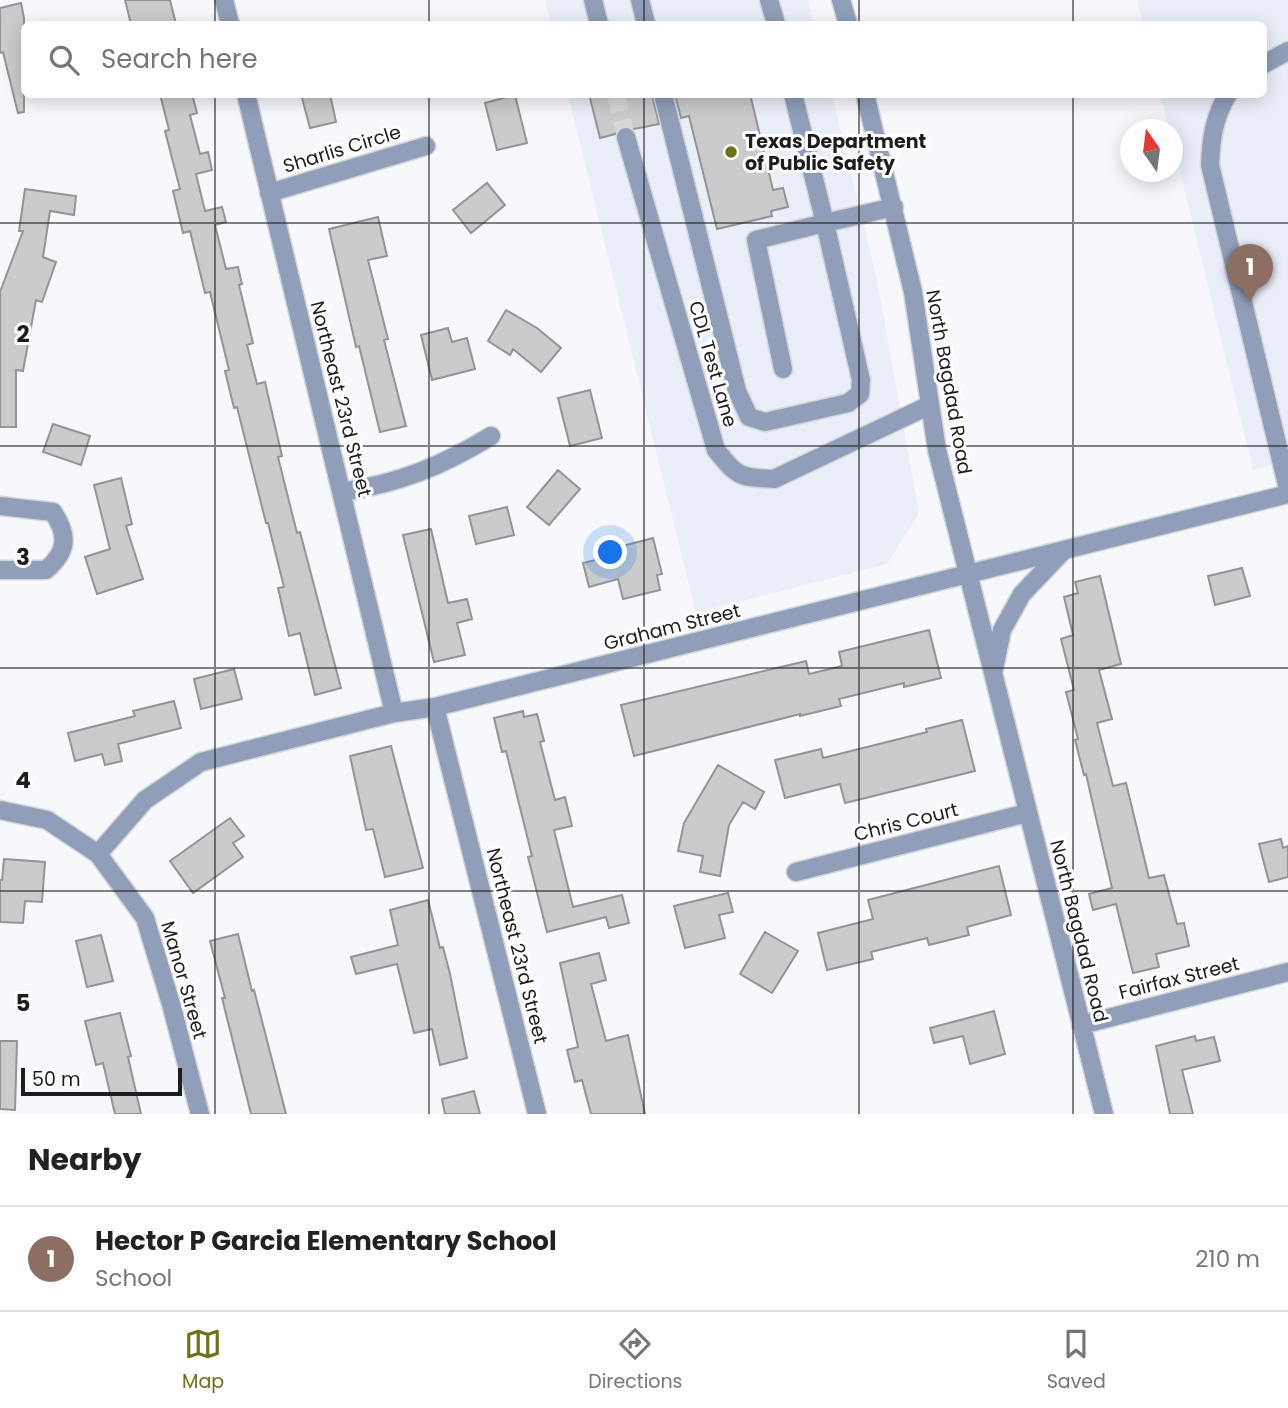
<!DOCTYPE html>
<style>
body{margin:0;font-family:Poppins,sans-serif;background:#f2f2f2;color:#222}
.compass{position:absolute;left:1120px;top:119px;width:63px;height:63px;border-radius:50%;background:#fff;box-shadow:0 4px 18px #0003;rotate:346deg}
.scale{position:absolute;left:21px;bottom:18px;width:161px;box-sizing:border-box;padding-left:7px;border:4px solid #1d1d1e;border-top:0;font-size:19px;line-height:24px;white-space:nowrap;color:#1d1d1e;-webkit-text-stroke:5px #fff;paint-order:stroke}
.you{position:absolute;left:611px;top:553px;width:24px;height:24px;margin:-18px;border:5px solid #fff;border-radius:50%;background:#1a73e8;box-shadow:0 0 0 10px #1a73e833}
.badge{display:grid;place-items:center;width:46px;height:46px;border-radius:50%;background:#6d7219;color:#fff;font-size:23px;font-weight:700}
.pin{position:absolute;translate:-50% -58px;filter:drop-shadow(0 2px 4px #0008)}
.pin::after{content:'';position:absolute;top:37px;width:24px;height:21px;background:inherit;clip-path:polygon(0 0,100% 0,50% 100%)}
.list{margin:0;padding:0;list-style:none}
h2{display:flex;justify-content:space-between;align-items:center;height:91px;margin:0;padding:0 28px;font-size:30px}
h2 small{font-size:23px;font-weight:400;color:#767676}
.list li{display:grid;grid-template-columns:46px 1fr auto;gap:21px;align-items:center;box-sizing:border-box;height:105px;padding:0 28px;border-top:2px solid #e0e0e0}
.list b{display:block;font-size:26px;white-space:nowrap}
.list p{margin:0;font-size:23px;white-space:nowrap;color:#767676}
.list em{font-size:23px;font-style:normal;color:#767676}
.icon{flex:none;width:38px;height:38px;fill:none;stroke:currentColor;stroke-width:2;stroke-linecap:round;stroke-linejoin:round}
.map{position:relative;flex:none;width:1288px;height:1114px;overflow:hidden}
.search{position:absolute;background:#fff;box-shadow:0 4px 18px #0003;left:21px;right:21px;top:21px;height:77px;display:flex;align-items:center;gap:18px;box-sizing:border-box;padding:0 24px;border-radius:10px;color:#767676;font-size:26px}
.sheet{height:196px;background:#fff}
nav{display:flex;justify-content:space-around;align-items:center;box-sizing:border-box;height:98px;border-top:2px solid #e0e0e0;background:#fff;font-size:19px;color:#767676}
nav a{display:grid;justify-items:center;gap:4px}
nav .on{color:#6d7219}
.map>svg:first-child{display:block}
</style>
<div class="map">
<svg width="1288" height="1114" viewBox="0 0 1288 1114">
<rect width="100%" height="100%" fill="#f7f8fb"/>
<path fill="#e9eef8" d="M545,0H808L814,24H551Z
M1137,0H1288V461L1253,470L1173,143L1172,130L1169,129L1160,95L1264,94V24H1143Z
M568,95H832L877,280L919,513L887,564L696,613Z"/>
<path fill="#c9cbcd" stroke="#929496" stroke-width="2" d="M125,0H170L176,24H131Z
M21,3L24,18V112L18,113L3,52L0,53V8Z
M160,94H192L197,113L190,115L200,154L208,152L212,170L196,174L205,211L222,207L226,222L215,225L226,269L238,267L242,284L239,285L253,343L247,345L257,384L265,382L282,456L278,457L297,533L300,532L341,688L315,695L300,633L289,636L278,588L284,587L268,523H266L237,407L234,408L225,371L229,370L210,292L205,293L190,231L183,233L173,191L180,189L165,131L169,130Z
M301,94H330L336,122L310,128Z
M589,94H652L659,124L634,129L624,126L615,134L600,138Z
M675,94H750L773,190L783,188L788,207L771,211L772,216L717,229L689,116L681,118Z
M515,95L527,143L497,150L485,103Z
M487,183L505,205L471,233L453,210Z
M25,189L76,196L74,215L50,211L43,257L56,262L42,302L36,300L23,371L16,370V427H0V292L23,231H19Z
M378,217L387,256L368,260L388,339L384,340L406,426L380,432L359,346L356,347L329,229Z
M506,310L537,328L561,348L541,372L513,349L510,355L488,341Z
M448,328L452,342L467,338L475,369L432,380L421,335Z
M590,390L602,438L570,446L558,398Z
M53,424L90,436L81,465L43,452Z
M558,470L580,489L549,525L527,507Z
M121,478L132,524L126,526L143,579L97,594L85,557L110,549L94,485Z
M507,507L514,535L476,544L469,516Z
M431,529L448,603L467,599L472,619L457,623L465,655L434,662L403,535Z
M653,538L662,574L657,575L660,590L623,599L618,579L589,587L583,563L612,556L611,549Z
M1242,568L1250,596L1215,605L1208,576Z
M1100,576L1121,664L1099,670L1112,719L1097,723L1113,786L1126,783L1149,878L1164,875L1177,924L1184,923L1189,946L1156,954L1159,967L1133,973L1116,904L1093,910L1089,894L1112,888L1086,774L1084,775L1075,740L1078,739L1066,692L1074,690L1061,639L1073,635L1064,597L1078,593L1075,582Z
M929,630L941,678L904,687V683L839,699L841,706L800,716V714L634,756L621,705L806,661L809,674L842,666L839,652Z
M234,669L242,699L201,709L194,679Z
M174,701L181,728L118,744L122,761L105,765L102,754L75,761L68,733L135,716L133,711Z
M523,711L524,717L537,714L544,741L540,742L555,800L565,797L572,826L554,830L573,907L622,895L629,923L609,928L606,917L547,932L528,857L532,856L506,751L502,752L494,718Z
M962,720L975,771L845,803L840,784L785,798L775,760L821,749L823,758L927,732L926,729Z
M391,746L423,868L385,877L373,829L366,830L350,756Z
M718,765L764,792L755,809L743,802L729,825L720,876L700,872L703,856L678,851L684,823Z
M230,818L244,836L233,843L243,857L193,893L170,861Z
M1281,839L1283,848L1288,846V877L1269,882L1259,844Z
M4,859L45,862L42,902L25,901L23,923L0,922V880H2Z
M999,866L1011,915L967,927L969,935L929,945L927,938L871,952L873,959L827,970L818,933L873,919L868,900Z
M728,893L733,912L719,915L725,938L685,948L674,906Z
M428,900L440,948L443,947L450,974L467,1058L440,1065L432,1029L414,1033L397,964L356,974L351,957L398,945L390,910Z
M765,932L798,951L772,993L740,974Z
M238,934L252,991L254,990L286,1114H251L222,998H225L210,941Z
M101,935L113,981L87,987L76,941Z
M599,953L606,980L591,984L606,1041L628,1035L645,1114H591L582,1080L575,1082L567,1050L578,1047L560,963Z
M994,1011L1005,1054L970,1064L963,1036L934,1043L930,1028Z
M120,1013L131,1056L128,1057L141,1114H115L103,1063L96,1065L85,1021Z
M1195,1036L1196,1041L1214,1037L1220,1061L1182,1070L1193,1114H1170L1156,1046Z
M0,1041H17L15,1110L0,1109Z
M474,1091L480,1114H445L442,1099Z"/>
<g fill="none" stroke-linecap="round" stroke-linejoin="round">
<path stroke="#d6d7da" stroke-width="18" stroke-dasharray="18 9" stroke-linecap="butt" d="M616,94L626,137"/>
<defs>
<path id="minor" d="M224,0L230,24
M593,0L599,24
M640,0L646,24
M769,0L776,24
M841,0L848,24
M1264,64L1288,51
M246,94L394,713
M663,94L737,391L749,417L765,422L848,403L860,394L861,380L825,223L756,240L783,369
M793,94L825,223L894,207
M865,94L913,292L937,450L1104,1114
M1228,94C1214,117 1211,139 1210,165L1288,489
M626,137L716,450C738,477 738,477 774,479L930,405
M269,193L426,146
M342,492C400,483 442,466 491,436
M0,506L53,512C69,536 67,552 46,570H0
M994,669L1002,630L1022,594L1063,551
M435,707L537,1114
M0,810L47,820L98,854L145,918L171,1004L200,1114
M98,854L145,800L201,762L394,713L435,707L1288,494
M796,872L1027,813
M1081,1025L1288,972"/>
</defs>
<use href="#minor" stroke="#d4d5d8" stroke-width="21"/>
<use href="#minor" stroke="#909eb9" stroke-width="18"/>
</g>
<path fill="none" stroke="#1d1d1e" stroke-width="2" stroke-opacity="0.55" d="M215,0V24M429,0V24M644,0V24M859,0V24M1073,0V24M215,94V1114M429,94V1114M644,94V1114M859,94V1114M1073,94V1114M0,223H1288M0,446H1288M0,668H1288M0,891H1288"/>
<circle fill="#6d7219" stroke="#fff" stroke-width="2.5" cx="731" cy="152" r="7"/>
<g text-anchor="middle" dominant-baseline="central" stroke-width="6" stroke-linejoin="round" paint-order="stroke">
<g font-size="19" font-weight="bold" fill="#1d1d1e" stroke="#fff" text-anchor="start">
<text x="745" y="141">Texas Department<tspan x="745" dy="22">of Public Safety</tspan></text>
</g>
<g font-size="19" fill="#1d1d1e" stroke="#fff">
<text transform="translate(342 149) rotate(-17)">Sharlis Circle</text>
<text transform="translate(713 364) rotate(74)">CDL Test Lane</text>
<text transform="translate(949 382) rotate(80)">North Bagdad Road</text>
<text transform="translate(341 399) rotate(76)">Northeast 23rd Street</text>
<text transform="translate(672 627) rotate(-14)">Graham Street</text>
<text transform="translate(906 822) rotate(-14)">Chris Court</text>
<text transform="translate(1079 931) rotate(76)">North Bagdad Road</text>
<text transform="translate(517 946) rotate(76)">Northeast 23rd Street</text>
<text transform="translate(1179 978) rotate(-14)">Fairfax Street</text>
<text transform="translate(184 980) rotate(74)">Manor Street</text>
</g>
</g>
<g font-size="23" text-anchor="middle" font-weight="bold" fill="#1d1d1e" stroke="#fff" stroke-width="6" stroke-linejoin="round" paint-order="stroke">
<text x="23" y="342">2</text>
<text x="23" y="565">3</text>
<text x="23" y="788">4</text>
<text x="23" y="1011">5</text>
</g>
</svg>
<svg class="compass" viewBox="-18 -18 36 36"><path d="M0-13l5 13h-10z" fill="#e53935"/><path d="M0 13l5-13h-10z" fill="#767676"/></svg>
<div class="scale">50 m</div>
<div class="you"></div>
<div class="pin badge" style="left:1250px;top:302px;background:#8d6e63">1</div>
<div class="search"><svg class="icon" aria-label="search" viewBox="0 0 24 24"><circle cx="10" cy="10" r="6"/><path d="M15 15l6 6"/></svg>Search here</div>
</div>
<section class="sheet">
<h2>Nearby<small></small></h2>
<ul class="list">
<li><span class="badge" style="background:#8d6e63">1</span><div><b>Hector P Garcia Elementary School</b><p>School</p></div><em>210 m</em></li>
</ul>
</section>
<nav>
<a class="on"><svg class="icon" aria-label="map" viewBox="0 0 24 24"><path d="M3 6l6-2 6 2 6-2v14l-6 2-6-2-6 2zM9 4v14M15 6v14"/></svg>Map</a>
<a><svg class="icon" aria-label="directions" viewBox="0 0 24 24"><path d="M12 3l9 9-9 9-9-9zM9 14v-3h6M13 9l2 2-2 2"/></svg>Directions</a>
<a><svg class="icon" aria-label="saved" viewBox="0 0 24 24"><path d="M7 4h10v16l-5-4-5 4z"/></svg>Saved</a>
</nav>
